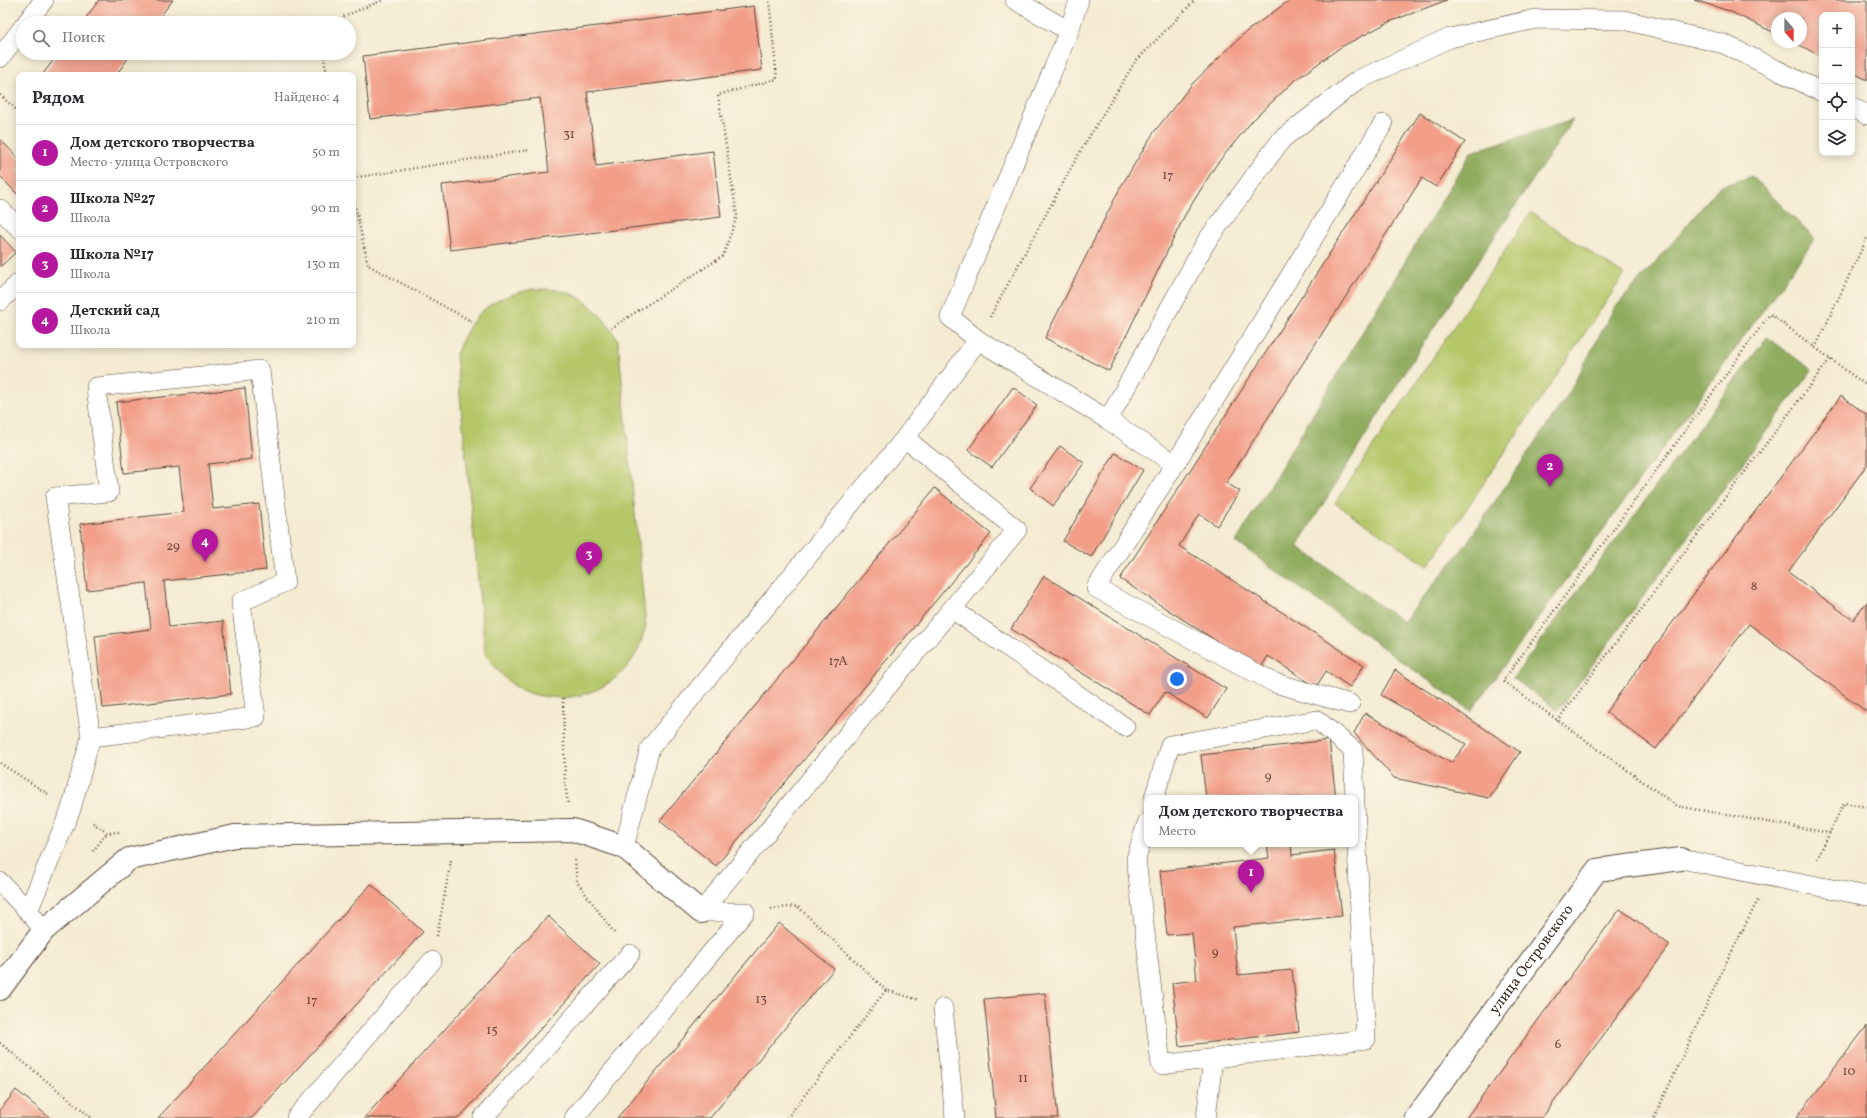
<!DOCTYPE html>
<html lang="ru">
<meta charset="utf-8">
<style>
body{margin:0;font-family:Vollkorn,serif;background:#f7f7f7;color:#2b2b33}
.controls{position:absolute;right:12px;top:12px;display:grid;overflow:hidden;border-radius:8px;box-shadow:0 2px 10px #0003}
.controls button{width:36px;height:36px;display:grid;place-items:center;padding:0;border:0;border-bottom:1px solid #e1e1e2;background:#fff;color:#2b2b33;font:20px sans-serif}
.compass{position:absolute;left:1771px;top:12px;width:36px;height:36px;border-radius:50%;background:#fff;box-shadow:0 2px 10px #0003;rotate:159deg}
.you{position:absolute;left:1177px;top:679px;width:14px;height:14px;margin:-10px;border:3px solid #fff;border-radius:50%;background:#1a73e8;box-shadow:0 0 0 6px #1a73e833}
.badge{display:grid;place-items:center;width:26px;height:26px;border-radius:50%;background:#b5179e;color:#fff;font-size:13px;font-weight:700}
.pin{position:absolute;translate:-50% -33px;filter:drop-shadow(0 1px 2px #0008)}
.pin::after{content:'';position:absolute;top:21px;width:14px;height:12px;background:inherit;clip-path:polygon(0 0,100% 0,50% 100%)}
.popup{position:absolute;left:1144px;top:795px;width:214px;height:52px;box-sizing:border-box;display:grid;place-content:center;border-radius:8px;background:#fff;filter:drop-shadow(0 1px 3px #0005);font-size:13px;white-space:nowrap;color:#7c7c81}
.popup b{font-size:15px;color:#2b2b33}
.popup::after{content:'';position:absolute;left:50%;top:100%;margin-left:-8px;border:8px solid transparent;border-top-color:#fff}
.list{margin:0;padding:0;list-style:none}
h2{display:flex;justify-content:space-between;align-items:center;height:52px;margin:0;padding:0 16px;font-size:17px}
h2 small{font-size:13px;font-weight:400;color:#7c7c81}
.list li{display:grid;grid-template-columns:26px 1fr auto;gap:12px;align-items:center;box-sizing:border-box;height:56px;padding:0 16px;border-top:1px solid #e1e1e2}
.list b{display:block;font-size:15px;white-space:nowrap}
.list p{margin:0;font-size:13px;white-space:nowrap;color:#7c7c81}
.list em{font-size:13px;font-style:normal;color:#7c7c81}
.icon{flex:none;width:22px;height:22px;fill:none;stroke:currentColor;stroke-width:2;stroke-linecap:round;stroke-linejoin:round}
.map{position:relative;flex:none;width:1867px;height:1118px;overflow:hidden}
.search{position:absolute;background:#fff;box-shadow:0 2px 10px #0003;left:16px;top:16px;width:340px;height:44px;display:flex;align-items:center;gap:10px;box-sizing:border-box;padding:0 14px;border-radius:22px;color:#7c7c81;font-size:15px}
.panel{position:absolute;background:#fff;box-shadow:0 2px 10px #0003;left:16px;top:72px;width:340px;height:276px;border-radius:8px}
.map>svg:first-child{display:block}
</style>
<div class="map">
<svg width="1867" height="1118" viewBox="0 0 1867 1118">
<rect width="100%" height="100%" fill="#fcf5e5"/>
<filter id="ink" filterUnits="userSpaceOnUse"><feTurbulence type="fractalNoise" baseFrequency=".025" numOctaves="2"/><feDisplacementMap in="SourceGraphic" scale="8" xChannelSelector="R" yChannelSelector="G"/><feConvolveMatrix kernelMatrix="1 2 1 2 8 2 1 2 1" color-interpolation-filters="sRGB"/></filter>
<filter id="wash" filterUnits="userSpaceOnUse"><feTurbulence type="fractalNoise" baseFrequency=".012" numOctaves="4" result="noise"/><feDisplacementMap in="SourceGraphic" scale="16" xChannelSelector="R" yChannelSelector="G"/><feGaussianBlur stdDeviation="0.9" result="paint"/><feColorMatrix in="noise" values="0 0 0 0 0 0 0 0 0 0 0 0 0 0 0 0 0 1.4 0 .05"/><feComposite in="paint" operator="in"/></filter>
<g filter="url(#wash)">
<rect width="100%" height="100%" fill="#f4ebd2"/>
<path fill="#b6c76a" stroke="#787844" d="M1531,212L1624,275L1428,566L1335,503Z
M532,289C540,289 549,289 557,290C586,294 604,318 618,340L646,626C643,634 641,644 637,652C616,692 566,708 524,691C507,684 496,668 485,653L456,354C474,311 487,300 532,289Z"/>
<path fill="#90ac5e" stroke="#666b3e" d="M1573,120L1420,348L1297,546L1403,622L1464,547L1569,393L1613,310L1674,241L1719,187L1752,176L1815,239L1471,711L1236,542L1471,152Z
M1767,337L1812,370L1558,711L1513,678Z"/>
<g id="blocks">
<path fill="#f29e89" d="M99,0H173L155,23H82Z
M1290,0H1447L1389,22L1341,47L1294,81L1253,120L1216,165L1185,215L1109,371L1045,338L1120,188L1154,132L1193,83L1247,31Z
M1694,0H1867V80L1852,72V15H1822V57L1794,42H1801V18H1777V34L1729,11Z
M754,6L762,70L587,92L596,166L713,151L721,217L450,250L442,185L549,172L540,98L370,119L363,56Z
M59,53H132L116,75H42Z
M1420,113L1465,142L1436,187L1422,178L1226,483L1240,491L1217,526L1199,514L1179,546L1364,665L1350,687L1326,671L1316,687L1268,656L1260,669L1120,579Z
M0,139L19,159V196L0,176Z
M0,235L16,252L0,267Z
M1013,387L1037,405L992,467L968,450Z
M245,388L252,459L208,464L213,509L259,504L266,570L164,581L169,627L223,621L231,694L103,708L95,636L151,629L146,583L87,590L80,524L184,512L179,467L124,473L116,402Z
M1841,396L1867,415V465L1788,572L1853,620L1867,602V712L1749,624L1656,749L1606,712Z
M1060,446L1084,463L1053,506L1030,488Z
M1115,453L1143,470L1091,557L1063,541Z
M935,488L991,534L716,866L660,821Z
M1044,576L1226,689L1208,718L1165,692L1150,715L1011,629Z
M1395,670L1520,752L1489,798L1394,778L1354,733L1365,713L1451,763L1466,744L1381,695Z
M1329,740L1336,798H1206L1201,755Z
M1267,844H1291L1292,855L1334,850L1342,916L1233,927L1238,975L1292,970L1299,1032L1179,1046L1172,983L1197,980L1192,933L1167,935L1160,871L1269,858Z
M371,884L423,932L390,968L252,1118H158Z
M1620,909L1670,945L1542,1118H1466Z
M548,916L600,964L509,1063L459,1118H364Z
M779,923L834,969L710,1118H617Z
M1045,993L1058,1118H996L984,999Z
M1867,1026V1118H1796Z
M16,1090L50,1118H0V1110Z"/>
</g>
</g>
<g filter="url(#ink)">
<use href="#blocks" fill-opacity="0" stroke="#574739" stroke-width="1"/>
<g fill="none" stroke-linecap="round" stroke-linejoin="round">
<defs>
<path id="lane" d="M1015,0L1069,31
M1079,0L1069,31L950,317L978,340L1108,420L1175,464
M26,23L44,0
M0,58L23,27
M1852,107L1867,115
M0,209L19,228
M0,301L19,283
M1108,420L1206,242L1282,139L1358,80L1450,38L1536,19L1624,20L1724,44L1822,92
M952,609L1125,727
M1350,704L1275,683L1096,588L1175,464L1383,124
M1154,798L1170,745L1317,720L1353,750L1355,798
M1147,823L1136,859L1161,1065L1366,1039L1355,804
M624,847L650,748L905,438L978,340
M1681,859L1867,896
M0,882L28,911
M701,912L1017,530L905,438
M44,930L28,911L71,809L91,737L256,717L241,602L285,582L260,370L96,387L109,492L55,497L91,737
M943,1008L955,1118
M296,1118L432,961
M483,1118L630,954
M574,1118L745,912H701
M1206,1118L1213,1059"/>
<g id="street">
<path d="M0,989L44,930L129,859L235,836L573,830L624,847L701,912"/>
<path id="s1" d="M1416,1118L1597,870L1681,859"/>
</g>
</defs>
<use href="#lane" stroke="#574739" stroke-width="20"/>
<use href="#street" stroke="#574739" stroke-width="24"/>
<path stroke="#574739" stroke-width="2.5" stroke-dasharray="1 3" stroke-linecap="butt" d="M340,23L342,17L383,0
M326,53L324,59L327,75
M0,95L19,112
M353,178L528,150
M353,196L368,265L473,322
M990,317L1081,150L1135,62L1195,0
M611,328L723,256L737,216L718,95L777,79L769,0
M1815,348L1867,238
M563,698L565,783L568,803
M1557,721L1830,359
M0,763L48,794
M93,823L107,833L119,832
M1830,833L1677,806L1503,681L1770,314L1867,386
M93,851L107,833
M1817,859L1844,803L1867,807
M575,860L577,882L615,934
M771,909L797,906L886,990L919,1000
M437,936L451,860
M0,1043L92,1118
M787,1118L886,990
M1654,1118L1725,965L1758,900"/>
<use href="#lane" stroke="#fff" stroke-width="19"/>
<use href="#street" stroke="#fff" stroke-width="22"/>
</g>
</g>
<g text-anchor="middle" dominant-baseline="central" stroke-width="3.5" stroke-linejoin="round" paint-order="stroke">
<g font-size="13" fill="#694739">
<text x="569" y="135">31</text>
<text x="1168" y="176">17</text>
<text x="173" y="547">29</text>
<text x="1754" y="587">8</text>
<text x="838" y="662">17А</text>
<text x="1268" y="777">9</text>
<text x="1215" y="953">9</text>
<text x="761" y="1000">13</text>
<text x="312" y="1001">17</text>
<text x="492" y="1031">15</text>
<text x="1558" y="1045">6</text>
<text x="1849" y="1072">10</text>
<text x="1023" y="1079">11</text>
</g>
<g font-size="15" fill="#3b2a1e" stroke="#fcf5e5">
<text stroke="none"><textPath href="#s1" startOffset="196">улица Островского</textPath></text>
</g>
</g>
</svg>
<div class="controls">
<button>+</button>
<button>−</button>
<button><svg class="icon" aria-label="locate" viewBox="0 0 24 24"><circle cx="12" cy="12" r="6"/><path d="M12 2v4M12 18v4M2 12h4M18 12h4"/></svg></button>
<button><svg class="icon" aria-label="layers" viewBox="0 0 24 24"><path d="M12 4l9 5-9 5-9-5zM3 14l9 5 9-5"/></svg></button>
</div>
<svg class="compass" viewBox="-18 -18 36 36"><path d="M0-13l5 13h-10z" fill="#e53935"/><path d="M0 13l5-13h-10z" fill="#7c7c81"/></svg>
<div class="you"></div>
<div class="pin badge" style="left:1251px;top:893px">1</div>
<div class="popup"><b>Дом детского творчества</b>Место</div>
<div class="pin badge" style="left:1550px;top:487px">2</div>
<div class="pin badge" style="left:589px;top:575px">3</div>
<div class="pin badge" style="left:205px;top:562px">4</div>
<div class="search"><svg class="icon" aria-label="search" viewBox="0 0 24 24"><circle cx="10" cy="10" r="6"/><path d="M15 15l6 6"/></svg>Поиск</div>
<section class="panel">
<h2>Рядом<small>Найдено: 4</small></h2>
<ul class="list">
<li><span class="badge">1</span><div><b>Дом детского творчества</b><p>Место · улица Островского</p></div><em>50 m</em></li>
<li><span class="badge">2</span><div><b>Школа №27</b><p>Школа</p></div><em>90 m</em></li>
<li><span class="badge">3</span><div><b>Школа №17</b><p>Школа</p></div><em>130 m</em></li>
<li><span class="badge">4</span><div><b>Детский сад</b><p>Школа</p></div><em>210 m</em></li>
</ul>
</section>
</div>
